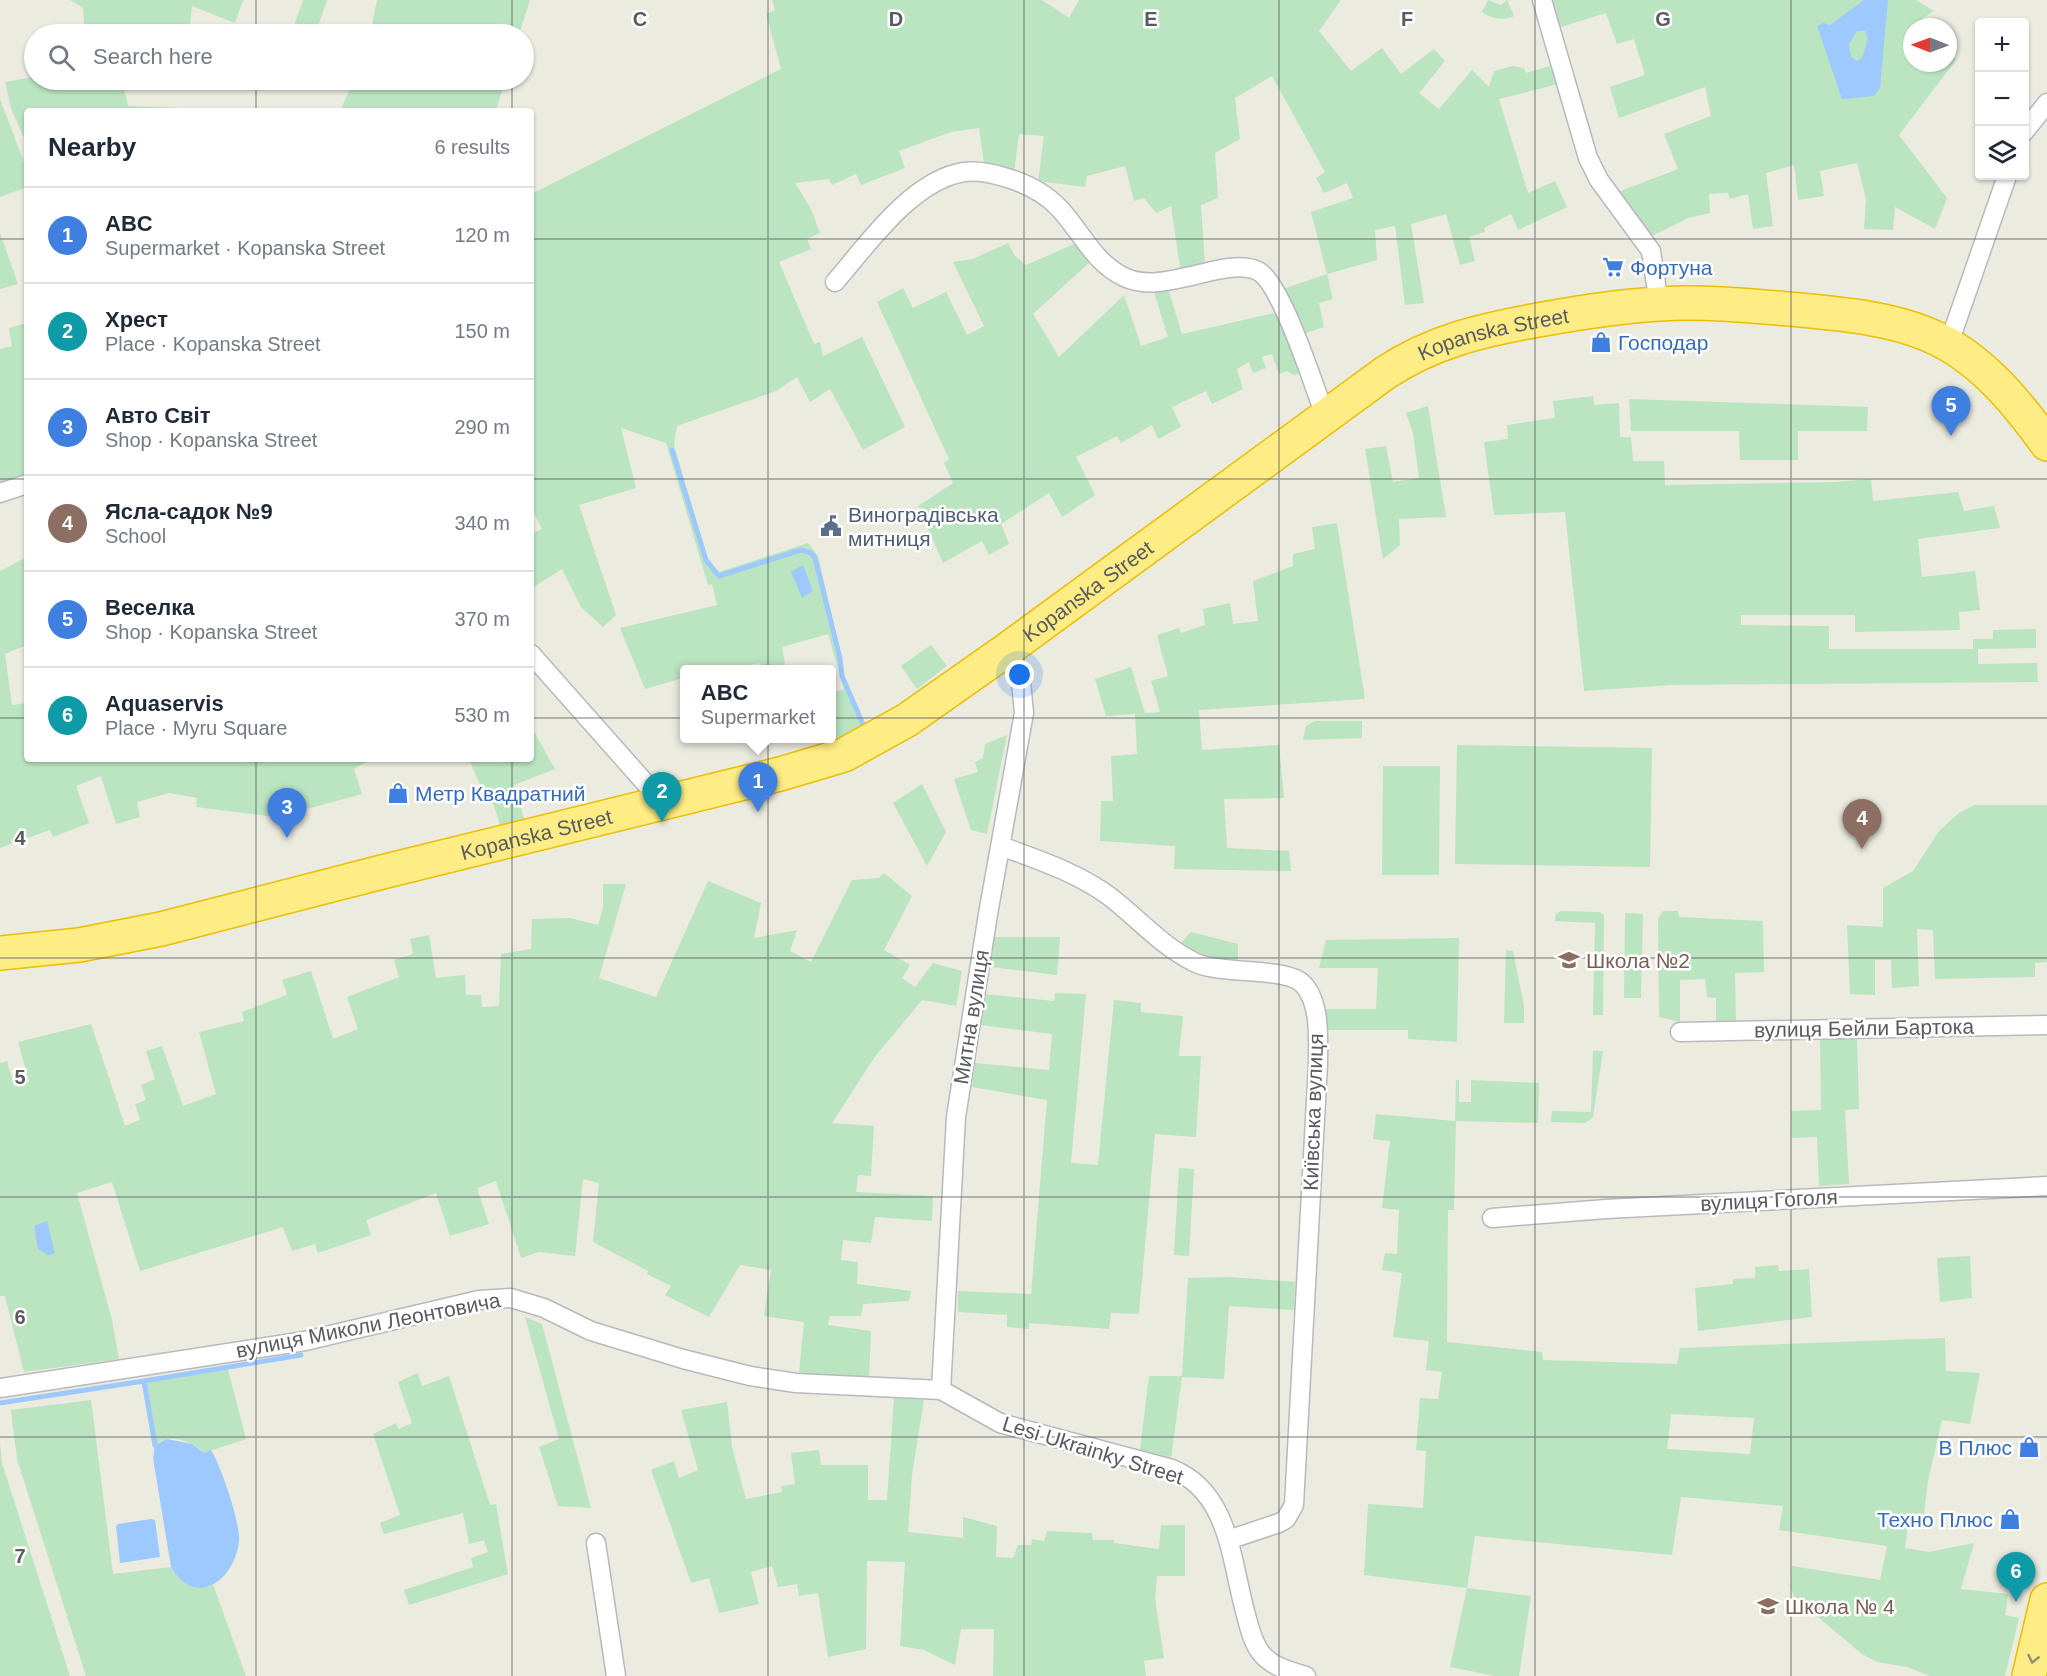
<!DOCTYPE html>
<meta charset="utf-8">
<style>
body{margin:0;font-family:Helvetica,sans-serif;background:#f2f2f3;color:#1f2937}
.controls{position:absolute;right:18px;top:18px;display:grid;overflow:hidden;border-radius:6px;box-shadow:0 2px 4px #0004}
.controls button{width:54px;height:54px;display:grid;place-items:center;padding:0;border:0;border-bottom:2px solid #e0e1e3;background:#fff;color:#1f2937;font:30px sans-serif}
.compass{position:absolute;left:1903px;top:18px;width:54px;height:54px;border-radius:50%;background:#fff;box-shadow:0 2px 4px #0004;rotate:271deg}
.you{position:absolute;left:1020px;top:675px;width:21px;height:21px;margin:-15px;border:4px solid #fff;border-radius:50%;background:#1a73e8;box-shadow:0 0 0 9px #1a73e833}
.badge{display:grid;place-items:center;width:39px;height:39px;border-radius:50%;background:#ea4d28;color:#fff;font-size:20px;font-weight:700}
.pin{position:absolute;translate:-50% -50px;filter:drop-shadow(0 2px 3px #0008)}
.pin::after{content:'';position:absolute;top:32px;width:21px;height:18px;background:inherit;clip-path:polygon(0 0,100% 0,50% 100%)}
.popup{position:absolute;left:680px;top:665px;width:156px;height:78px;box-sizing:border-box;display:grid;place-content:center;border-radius:6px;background:#fff;filter:drop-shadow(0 2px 4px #0005);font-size:20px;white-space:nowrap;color:#747a83}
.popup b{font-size:22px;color:#1f2937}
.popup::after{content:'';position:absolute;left:50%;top:100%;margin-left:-12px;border:12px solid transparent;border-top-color:#fff}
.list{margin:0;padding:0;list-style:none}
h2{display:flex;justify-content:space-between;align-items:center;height:78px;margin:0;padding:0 24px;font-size:26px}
h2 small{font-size:20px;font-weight:400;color:#747a83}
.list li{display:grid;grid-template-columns:39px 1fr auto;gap:18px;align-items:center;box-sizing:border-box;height:96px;padding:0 24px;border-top:2px solid #e0e1e3}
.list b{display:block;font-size:22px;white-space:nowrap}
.list p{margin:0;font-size:20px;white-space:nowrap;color:#747a83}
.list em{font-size:20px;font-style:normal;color:#747a83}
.icon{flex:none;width:33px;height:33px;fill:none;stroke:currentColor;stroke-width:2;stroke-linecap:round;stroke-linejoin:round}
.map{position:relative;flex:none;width:2047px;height:1676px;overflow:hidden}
.search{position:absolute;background:#fff;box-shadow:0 2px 4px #0004;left:24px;top:24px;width:510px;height:66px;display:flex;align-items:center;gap:15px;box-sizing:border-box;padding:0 21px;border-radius:33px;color:#747a83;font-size:22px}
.panel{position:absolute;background:#fff;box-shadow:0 2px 4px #0004;left:24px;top:108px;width:510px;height:654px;border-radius:6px}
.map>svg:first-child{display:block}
</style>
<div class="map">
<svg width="2047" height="1676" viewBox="0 0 2047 1676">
<rect width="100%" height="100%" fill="#ecebe0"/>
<path fill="#bbe4c0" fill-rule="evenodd" d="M70,0H243L235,23L192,6L189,34H85L83,8Z
M303,0H327L316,32L321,34H291Z
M377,0H530L519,34H370Z
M772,0H1042L1069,18L1079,0H1341L1319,31L1351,71L1382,48L1401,74L1434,49L1445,61L1419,93L1439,109L1472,70L1489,87L1494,71L1513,66L1524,68L1526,73L1553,65L1558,84L1499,99L1528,193L1555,181L1567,207L1518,230L1511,214L1484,228L1485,232L1469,237L1475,261L1460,265L1446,214L1411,224L1424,303L1405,305L1395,226L1375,230L1377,260L1327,274L1333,299L1319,303L1324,327L1301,335L1283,289L1327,274L1311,212L1353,198L1347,183L1324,193L1316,178L1325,172L1272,76L1235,98L1240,139L1215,153L1218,198L1201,205L1205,264L1180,268L1171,206L1156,213L1144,198L1134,201L1125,166L1087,176L1085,187L1038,181L1044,136L1019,134L1014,172L984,163L979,128L951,132L899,151L905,168L861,185L856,174L832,185L829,179L795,183L811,209L820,233L807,239L811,249L779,262L814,344L820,342L823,356L862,337L905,427L863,450L830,389L810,402L797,377L776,391L677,426L674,445L708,561L719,572L808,543L818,556L842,659V675L866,725L835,739L832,727V693L844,689L828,634L782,647L786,669H761L759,663L733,669L684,670V682L683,678L645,689L620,628L717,605L712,584L708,585L666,443L621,428L636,488L579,505L616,615L603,627L581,607L562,569L531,589V534L542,529L531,507V194L781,69L766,14L775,10Z
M1488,0L1501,5L1507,0L1514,16C1503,21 1492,19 1482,12Z
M1551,0H1916L1934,11L1923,18L1930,27H1912V63H1948V49L1956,60L1899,135L1947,198L1935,229L1895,207L1893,230L1864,229L1866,199L1857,163L1820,171L1824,196L1798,200L1794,165L1766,173L1773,226L1753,229L1748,194L1730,199L1728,193L1709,194L1710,213L1688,218L1652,236L1618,192L1678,169L1664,134L1711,116L1705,87L1619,118L1610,87L1645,75L1634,39L1617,44L1606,13L1558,28Z
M34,77V80H122L128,106L181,108V111H27V136H23L11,108L5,82Z
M354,80H505L496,111H340Z
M0,99L27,170V187L0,197Z
M0,233L18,284L0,289Z
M1008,243L1015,256L1026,265L1076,243L1090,262L1033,314L1059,357L1124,295L1141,346L1168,337L1153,289L1168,288L1182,334L1279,312L1300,373L1294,375L1287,371L1279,374L1272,354L1262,357L1266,368L1253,373L1249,362L1237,369L1243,389L1212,404L1206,391L1172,407L1181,427L1158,439L1152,425L1121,443L1117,436L1076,457L1095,495L1062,517L1049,493L1001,524L1009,544L989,555L982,541L943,563L918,506L953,483L944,463L949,459L877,302L903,288L913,308L946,292L967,335L984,326L953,262L973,259Z
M27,323V476L0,485V349L12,346L9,328Z
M1593,396L1594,405L1619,403L1620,437H1631L1633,461H1664L1665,485L1835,482L1871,479L1873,501L1958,492L1964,511L1994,506L2000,528L1918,539L1922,577L1975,571L1980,610L1959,612L1960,630L1855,632V615H1741V625L1829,626V649H1973V639H1993V630L2036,629V648L1978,649V664L2037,663L2038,682L1671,685L1584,691L1565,512L1494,515L1484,442L1508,439L1507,425L1555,418L1553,401Z
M1629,399L1868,407L1867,431H1798V460H1740L1739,431H1631Z
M1428,406L1446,517L1399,519L1400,545L1383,559L1365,449L1386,446L1393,482L1419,478L1413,433L1406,413Z
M1337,523L1365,699L1199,710L1202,750L1279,745L1284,798L1224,799L1227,848L1289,851L1291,871L1174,869L1175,846L1100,841L1101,801H1113L1111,756L1137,754L1135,714L1106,716L1095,679L1131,667L1145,713L1160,712L1151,681L1168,676L1157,635L1179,628L1181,633L1205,625L1203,609L1230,603L1233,624L1258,621L1253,581L1293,566V554L1315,549L1312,527Z
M27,557V645L5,654L12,705L27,703V759H371L354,769L362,794L307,809L304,796L277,794L275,817L196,807L197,798L169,793L137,802L140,817L116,824L101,776L76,786L89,823L53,837L50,830L0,848V571Z
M931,645L947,666L917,689L901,666Z
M1315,721H1362V738L1303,740L1306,726Z
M531,726L555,769L514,785L524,819L500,825L490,793L484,795L469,759H531Z
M1007,735L987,834L971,830L954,779L978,772L975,762L983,758L985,744Z
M1457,745L1652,748L1650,867L1455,864Z
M1383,766H1440L1439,875H1382Z
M922,784L946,832L927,866L893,803Z
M1975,805H2047V962L2035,963V977L1935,979L1933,930L1917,929L1919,986L1892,988L1891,960H1875V995L1850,994L1847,925L1883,927V888L1913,871L1939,831L1959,813Z
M884,873L912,896L884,950L910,965L902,978L915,987L933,963L962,971L956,1006L922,1000L874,1058L832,1123L874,1126L871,1176L858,1175L856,1192L933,1196L932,1221L875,1217L871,1243L843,1240L841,1260L858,1262L857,1284L911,1291L909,1301L863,1304L861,1316H830L828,1325L871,1331L869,1378L799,1373L804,1322L764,1316L771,1270L740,1265L709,1317L665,1295L671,1286L647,1274L648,1271L593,1242L599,1183L583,1179L575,1256L539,1252L521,1258L496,1181L477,1188L489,1224L450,1236L436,1193L366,1220L371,1235L318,1253L315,1244L292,1251L283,1227L140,1271L112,1182L77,1193L112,1320L119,1359L24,1372L5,1296H0V1063L7,1061L14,1086L29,1082L18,1042L91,1024L125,1126L140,1120L135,1104L146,1100L141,1085L155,1079L146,1051L162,1046L183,1106L216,1094L199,1032L244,1021L242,1012L287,995L282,980L311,971L333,1039L358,1029L347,997L399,977L394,960L413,954L410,939L429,935L436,978L465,975L466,995H481L482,1007L499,1006L501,954L531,949L532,919L570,918L598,925L603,908V884H626L599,978L656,997L708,881L761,903L754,938L797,930L790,951L811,962L852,880L879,878Z
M1561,911L1599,912L1604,915L1603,1015H1593L1595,923L1555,921L1556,914Z
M1663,911H1678L1679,917L1763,921L1764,972L1735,973L1736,1021H1716V998L1707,997L1705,979L1680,980V1022L1659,1017L1658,919Z
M1625,913L1643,914L1641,998H1624Z
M1191,932L1238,944V963L1210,958L1180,944Z
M994,937H1060L1057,975L990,967Z
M1459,938L1457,1042L1408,1039V1030H1325L1324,1009H1376L1378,968H1319L1326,940Z
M1506,950L1513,951L1524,1006V1023H1504Z
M1055,993L1086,994L1071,1163L1098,1165L1114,1000L1141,1003V1012L1183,1016L1179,1056H1201L1196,1137L1155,1134L1139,1314L1111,1313L1109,1329L1029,1323V1329L1007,1327V1315L958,1312V1291L1031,1294L1047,1100L972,1087L975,1063L1049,1070L1052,1034L981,1025L985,994L1054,1001Z
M1857,1037L1859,1109L1845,1110L1849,1184L1819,1186L1817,1137L1792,1138L1791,1111L1821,1110L1820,1038Z
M1593,1051H1603L1593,1117L1585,1123L1551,1122L1552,1111L1591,1112Z
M1456,1080H1459V1102H1471V1080L1539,1083L1538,1123L1456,1121L1454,1210H1448L1447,1342L1542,1352L1543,1360L1677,1364L1680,1348L1945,1338L1946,1371L1980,1373L1970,1424L1942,1420L1928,1481L1923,1522L1909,1520L1905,1548L1929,1552L1974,1543L1961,1589L2008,1594L2005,1615L2019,1618L2005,1676H1930L1907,1667L1877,1662L1862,1654L1795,1598L1791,1589L1792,1566L1880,1580L1887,1546L1779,1530L1783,1506L1681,1497L1672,1555L1475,1536L1467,1588L1531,1596L1519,1676H1495L1450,1667L1467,1588L1364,1575L1368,1504L1423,1508L1426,1451L1416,1450L1420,1398L1438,1399L1442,1372L1426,1370L1429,1341L1393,1337L1402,1273L1382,1270L1385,1253L1397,1254L1399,1210L1382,1208L1390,1141L1373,1139L1376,1114L1455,1121ZM1671,1414L1754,1418L1750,1454L1667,1449Z
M1179,1168L1194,1169L1189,1256L1174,1255Z
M1970,1256L1972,1298L1940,1302L1937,1258Z
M1778,1265L1779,1271L1809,1269L1812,1317L1698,1331L1695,1288L1733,1284V1279L1755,1278V1267Z
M1231,1277L1295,1282L1294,1310L1229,1306L1224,1379L1182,1377L1171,1458L1140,1450L1149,1376H1182L1188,1278Z
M525,1317L542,1324L591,1508L558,1506L539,1447L559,1439Z
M228,1369L246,1439L204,1453C192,1440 164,1432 153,1448L142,1383Z
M418,1373L422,1386L449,1376L490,1505L496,1504L508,1574L409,1605L404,1590L473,1567L471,1558L488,1552L484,1540L469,1544L463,1513L384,1534L380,1523L400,1515L373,1434L396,1423L399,1429L412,1423L398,1382Z
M894,1398L924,1400L912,1475L908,1532L963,1538V1517L997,1526L996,1557L1013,1558L1018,1545H1031L1032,1539L1044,1541L1047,1531L1092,1533L1093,1540H1114V1543L1159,1549L1161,1525H1185V1576H1157L1155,1599L1164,1658L1144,1661L1146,1676H993L994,1629H961L955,1665L924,1650L900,1646L905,1562L867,1561L866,1649L828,1657L818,1593L799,1596L797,1584L778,1587L772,1566L751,1572L759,1604L719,1613L709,1578L691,1583L651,1470L674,1461L679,1478L698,1470L681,1410L727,1402L732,1447L746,1499L782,1492L781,1486L795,1484L791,1453L819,1450L821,1465H868V1500H887Z
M91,1400L113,1574L171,1567L174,1573L208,1587L213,1584L246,1676H86L17,1459L11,1410Z
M0,1443L2,1463L70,1676H0Z"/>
<path fill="#9dc9ff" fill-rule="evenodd" d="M1864,0H1888L1880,88L1874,96L1842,99L1817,26L1823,23L1830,25ZM1857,31H1865L1868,39L1862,58L1857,61L1851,57L1849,44Z
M803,565L813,591L802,598L791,572Z
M47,1221L55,1254L48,1255L38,1249L34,1226Z
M167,1439L192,1444L204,1453L211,1450C221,1466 241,1524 239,1542C234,1581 195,1609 171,1567L153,1458L155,1445Z
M151,1519L155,1520L160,1557L120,1563L116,1526L118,1524Z"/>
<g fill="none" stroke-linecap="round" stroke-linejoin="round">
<path stroke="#9dc9ff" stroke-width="5" d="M672,450L706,560L719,576L801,550L811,553L815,558L840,658L842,676L865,729
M144,1381L301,1355
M0,1403L144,1381L155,1445"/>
<defs>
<path id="street" d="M1542,0L1588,158L1599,180L1651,251L1659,304
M2024,132L2047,103
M835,282C867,245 912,180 964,172C978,170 991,173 1004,177C1025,183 1044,192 1059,208C1081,231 1093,262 1124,277C1145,287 1169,281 1191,276C1210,272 1238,262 1258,271C1282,283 1315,390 1326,418
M1948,346L2007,176
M0,493L27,484
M531,654L663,803
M1001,846C1038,860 1076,872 1109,896C1138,918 1162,947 1196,963C1223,975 1287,967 1303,984C1321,1003 1318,1040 1318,1064L1294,1505L1286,1519L1279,1523L1228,1540
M1680,1032L2047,1025
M1492,1218L1606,1209L2047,1186
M0,1388L305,1341L479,1300L511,1298L544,1308L591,1331L683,1359L750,1376L796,1383L941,1390L1000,1423L1172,1469C1230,1492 1231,1562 1246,1615C1249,1627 1253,1643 1261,1653C1272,1667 1290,1671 1306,1676
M941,1390L956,1117L988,914L1024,713L1021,682L1008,649
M596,1543L616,1676"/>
<g id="highway">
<path id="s1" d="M0,953L79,945L161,929L386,871L780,774L844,755L907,720L1008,649L1385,373C1433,341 1483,330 1538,320C1578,313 1619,306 1659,304C1706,301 1753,306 1800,310C1842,314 1889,318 1929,335C1979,356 2016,401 2047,444"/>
<path d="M2029,1676L2047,1600"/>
</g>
</defs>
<use href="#street" stroke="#b8b9bf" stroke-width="21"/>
<use href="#highway" stroke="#ecbd00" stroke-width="36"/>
<use href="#street" stroke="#fff" stroke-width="18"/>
<use href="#highway" stroke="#feed85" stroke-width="33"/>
</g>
<defs><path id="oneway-chevron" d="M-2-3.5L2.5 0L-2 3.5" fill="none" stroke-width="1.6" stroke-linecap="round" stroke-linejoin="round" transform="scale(1.5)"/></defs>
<use stroke="#938e6e" href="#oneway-chevron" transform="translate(2033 1659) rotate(103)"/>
<path fill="none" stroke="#595b61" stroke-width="1.5" stroke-opacity="0.55" d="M256,0V34M512,0V34M768,0V1676M1024,0V1676M1279,0V1676M1535,0V1676M1791,0V1676M256,80V111M512,80V111M0,239H27M531,239H2047M0,479H27M531,479H2047M0,718H27M531,718H2047M256,759V1676M512,759V1676M0,958H2047M0,1197H2047M0,1437H2047"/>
<defs>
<symbol id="supermarket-bare" viewBox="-9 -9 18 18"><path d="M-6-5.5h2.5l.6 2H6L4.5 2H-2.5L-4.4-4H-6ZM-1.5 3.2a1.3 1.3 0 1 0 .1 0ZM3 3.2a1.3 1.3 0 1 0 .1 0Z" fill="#3f7fe0" stroke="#fff" stroke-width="2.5" paint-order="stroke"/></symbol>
<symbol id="shop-bare" viewBox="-9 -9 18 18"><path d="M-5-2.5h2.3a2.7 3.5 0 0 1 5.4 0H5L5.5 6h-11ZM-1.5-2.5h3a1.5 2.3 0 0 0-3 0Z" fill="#3f7fe0" stroke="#fff" stroke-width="2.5" paint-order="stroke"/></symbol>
<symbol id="civic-bare" viewBox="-9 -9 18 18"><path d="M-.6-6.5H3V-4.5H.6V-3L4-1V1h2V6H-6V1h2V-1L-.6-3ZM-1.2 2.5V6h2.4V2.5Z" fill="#5c6f8a" stroke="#fff" stroke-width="2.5" paint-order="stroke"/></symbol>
<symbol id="school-bare" viewBox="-9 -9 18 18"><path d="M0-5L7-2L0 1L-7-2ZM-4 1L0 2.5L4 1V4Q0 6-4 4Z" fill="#8d6e63" stroke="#fff" stroke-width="2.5" paint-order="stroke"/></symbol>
</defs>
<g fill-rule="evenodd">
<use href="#supermarket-bare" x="1598" y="252" width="30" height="30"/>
<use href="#shop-bare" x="1586" y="327" width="30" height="30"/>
<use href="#civic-bare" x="816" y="511" width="30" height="30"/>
<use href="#shop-bare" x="383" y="778" width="30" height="30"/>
<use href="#school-bare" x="1554" y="945" width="30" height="30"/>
<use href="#shop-bare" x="2014" y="1432" width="30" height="30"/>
<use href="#shop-bare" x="1995" y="1504" width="30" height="30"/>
<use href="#school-bare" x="1753" y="1591" width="30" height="30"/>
</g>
<g text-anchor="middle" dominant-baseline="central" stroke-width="5" stroke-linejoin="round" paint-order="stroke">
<g font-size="21" fill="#366cbe" stroke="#fff" text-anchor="start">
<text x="1630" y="267">Фортуна</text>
<text x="1618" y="342">Господар</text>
<text x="415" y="793">Метр Квадратний</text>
<text x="2012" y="1447" text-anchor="end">В Плюс</text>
<text x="1993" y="1519" text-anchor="end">Техно Плюс</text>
</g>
<g font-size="21" fill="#595b61" stroke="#fff">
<text stroke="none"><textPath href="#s1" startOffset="1647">Kopanska Street</textPath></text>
<text stroke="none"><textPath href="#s1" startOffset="1162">Kopanska Street</textPath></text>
<text stroke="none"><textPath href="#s1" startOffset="550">Kopanska Street</textPath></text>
<text transform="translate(971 1017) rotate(-81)">Митна вулиця</text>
<text transform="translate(1864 1028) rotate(-1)">вулиця Бейли Бартока</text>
<text transform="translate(1313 1112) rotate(-88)">Київська вулиця</text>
<text transform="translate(1769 1200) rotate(-3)">вулиця Гоголя</text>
<text transform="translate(368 1325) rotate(-11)">вулиця Миколи Леонтовича</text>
<text transform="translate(1093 1450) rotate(17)">Lesi Ukrainky Street</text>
</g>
<g font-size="21" fill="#4e5e75" stroke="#fff" text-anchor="start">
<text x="848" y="514">Виноградівська<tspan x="848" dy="24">митниця</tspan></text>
</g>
<g font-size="21" fill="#785e54" stroke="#fff" text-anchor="start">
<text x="1586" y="960">Школа №2</text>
<text x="1785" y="1606">Школа № 4</text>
</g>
</g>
<g font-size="20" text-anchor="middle" font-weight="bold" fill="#595b61" stroke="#fff" stroke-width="5" stroke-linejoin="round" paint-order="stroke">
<text x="640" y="26">C</text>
<text x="896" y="26">D</text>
<text x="1151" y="26">E</text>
<text x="1407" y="26">F</text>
<text x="1663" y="26">G</text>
<text x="20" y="845">4</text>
<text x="20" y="1084">5</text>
<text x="20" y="1324">6</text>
<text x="20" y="1563">7</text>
</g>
</svg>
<div class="controls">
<button>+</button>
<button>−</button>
<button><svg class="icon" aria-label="layers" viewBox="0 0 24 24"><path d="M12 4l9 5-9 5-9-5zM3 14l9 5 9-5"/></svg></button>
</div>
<svg class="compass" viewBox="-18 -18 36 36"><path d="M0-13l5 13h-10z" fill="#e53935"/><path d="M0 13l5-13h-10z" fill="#747a83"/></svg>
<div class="you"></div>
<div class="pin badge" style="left:758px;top:812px;background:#3f7fe0">1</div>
<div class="popup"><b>ABC</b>Supermarket</div>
<div class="pin badge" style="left:662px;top:822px;background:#0f9aa8">2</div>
<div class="pin badge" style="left:287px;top:838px;background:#3f7fe0">3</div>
<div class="pin badge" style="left:1862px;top:849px;background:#8d6e63">4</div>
<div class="pin badge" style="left:1951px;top:436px;background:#3f7fe0">5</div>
<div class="pin badge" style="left:2016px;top:1602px;background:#0f9aa8">6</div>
<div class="search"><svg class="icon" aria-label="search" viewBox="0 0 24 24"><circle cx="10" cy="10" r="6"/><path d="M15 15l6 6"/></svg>Search here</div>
<section class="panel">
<h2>Nearby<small>6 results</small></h2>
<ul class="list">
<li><span class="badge" style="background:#3f7fe0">1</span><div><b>ABC</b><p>Supermarket · Kopanska Street</p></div><em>120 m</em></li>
<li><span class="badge" style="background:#0f9aa8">2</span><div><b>Хрест</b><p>Place · Kopanska Street</p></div><em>150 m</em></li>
<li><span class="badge" style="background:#3f7fe0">3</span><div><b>Авто Світ</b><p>Shop · Kopanska Street</p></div><em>290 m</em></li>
<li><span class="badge" style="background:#8d6e63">4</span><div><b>Ясла-садок №9</b><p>School</p></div><em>340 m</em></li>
<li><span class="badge" style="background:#3f7fe0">5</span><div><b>Веселка</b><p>Shop · Kopanska Street</p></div><em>370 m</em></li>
<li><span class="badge" style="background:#0f9aa8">6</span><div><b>Aquaservis</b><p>Place · Myru Square</p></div><em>530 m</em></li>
</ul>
</section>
</div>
